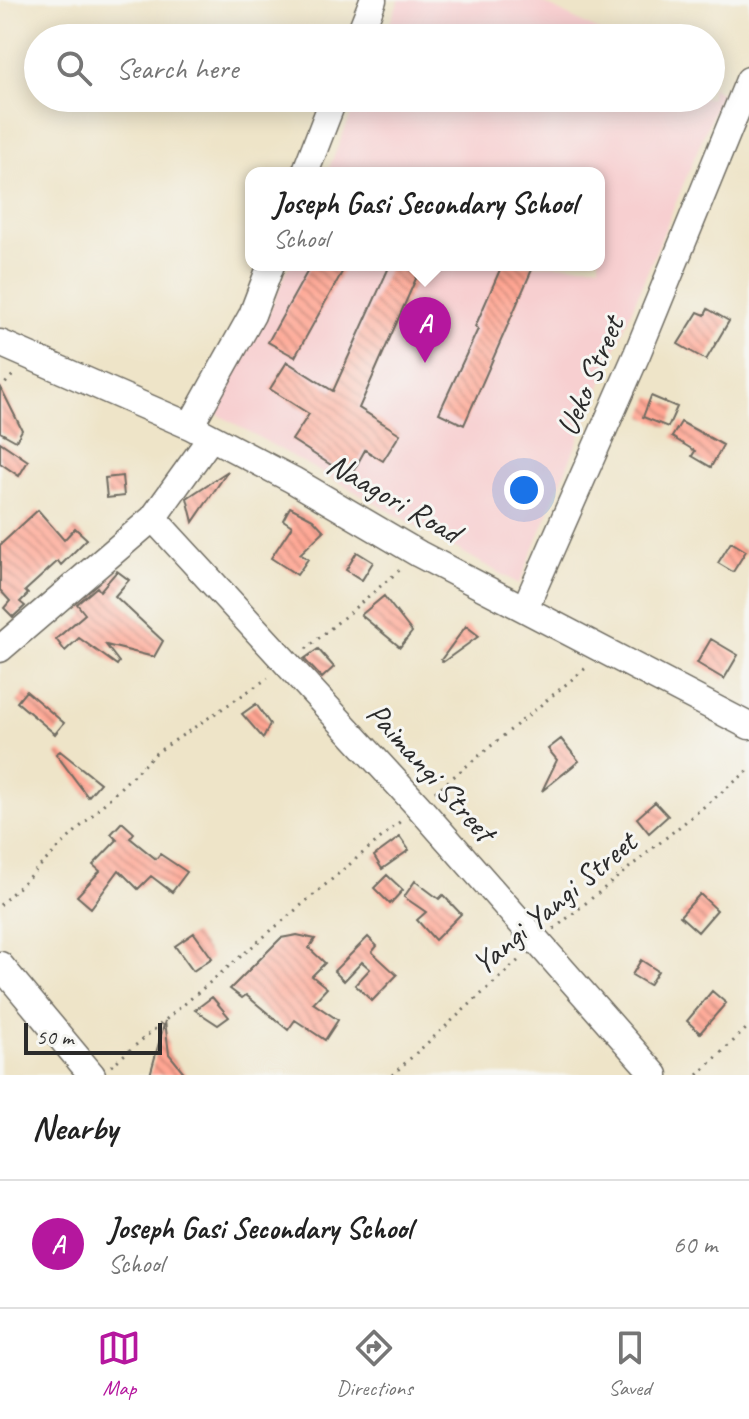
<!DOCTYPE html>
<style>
body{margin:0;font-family:Caveat,sans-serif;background:#f6f6f6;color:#222}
.scale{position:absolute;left:24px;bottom:20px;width:138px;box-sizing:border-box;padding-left:8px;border:4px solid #2b2b2b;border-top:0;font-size:22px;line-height:28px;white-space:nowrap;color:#2b2b2b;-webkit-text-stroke:6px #f6f6f2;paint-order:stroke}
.you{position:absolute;left:524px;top:490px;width:28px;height:28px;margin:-20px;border:6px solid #fff;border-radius:50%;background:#1a73e8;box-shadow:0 0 0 12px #1a73e833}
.badge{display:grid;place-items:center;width:52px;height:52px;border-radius:50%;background:#b5179e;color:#fff;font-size:26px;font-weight:700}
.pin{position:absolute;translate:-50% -66px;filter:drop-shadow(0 2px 4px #0008)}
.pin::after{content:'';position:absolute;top:42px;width:28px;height:24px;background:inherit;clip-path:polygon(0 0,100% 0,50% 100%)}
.popup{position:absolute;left:245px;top:167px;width:360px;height:104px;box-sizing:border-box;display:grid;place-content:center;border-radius:16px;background:#fff;filter:drop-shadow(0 2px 6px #0005);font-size:26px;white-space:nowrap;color:#767676}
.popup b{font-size:30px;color:#222}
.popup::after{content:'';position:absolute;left:50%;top:100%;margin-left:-16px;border:16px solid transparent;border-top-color:#fff}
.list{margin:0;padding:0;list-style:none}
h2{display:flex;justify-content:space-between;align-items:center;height:104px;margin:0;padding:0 32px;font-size:34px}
h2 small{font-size:26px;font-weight:400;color:#767676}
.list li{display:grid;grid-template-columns:52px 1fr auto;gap:24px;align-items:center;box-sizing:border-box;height:128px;padding:0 32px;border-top:2px solid #e0e0e0}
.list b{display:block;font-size:30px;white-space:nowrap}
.list p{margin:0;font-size:26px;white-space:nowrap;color:#767676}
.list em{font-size:26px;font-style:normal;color:#767676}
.icon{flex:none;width:44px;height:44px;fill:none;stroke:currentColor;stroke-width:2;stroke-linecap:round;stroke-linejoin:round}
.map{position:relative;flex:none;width:749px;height:1075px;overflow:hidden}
.search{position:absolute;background:#fff;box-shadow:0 4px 20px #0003;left:24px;right:24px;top:24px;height:88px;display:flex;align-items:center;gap:20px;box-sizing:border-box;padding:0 28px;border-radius:44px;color:#767676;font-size:30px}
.sheet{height:232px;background:#fff}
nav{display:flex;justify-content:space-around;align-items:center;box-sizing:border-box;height:112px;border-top:2px solid #e0e0e0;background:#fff;font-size:22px;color:#767676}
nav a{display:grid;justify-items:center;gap:4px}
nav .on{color:#b5179e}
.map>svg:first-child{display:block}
</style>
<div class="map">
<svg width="749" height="1075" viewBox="0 0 749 1075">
<defs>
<pattern id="building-back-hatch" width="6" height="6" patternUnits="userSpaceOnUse" patternTransform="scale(2)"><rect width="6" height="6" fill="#ffa693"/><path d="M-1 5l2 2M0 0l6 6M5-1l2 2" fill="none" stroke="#cf8778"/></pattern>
</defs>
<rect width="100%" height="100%" fill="#f6f6f2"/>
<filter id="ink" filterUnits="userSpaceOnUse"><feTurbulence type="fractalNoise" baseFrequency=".0125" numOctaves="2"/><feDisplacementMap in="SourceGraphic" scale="16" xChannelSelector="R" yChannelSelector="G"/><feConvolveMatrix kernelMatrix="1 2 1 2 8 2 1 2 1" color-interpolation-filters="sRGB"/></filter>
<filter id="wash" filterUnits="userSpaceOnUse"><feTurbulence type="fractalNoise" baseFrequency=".006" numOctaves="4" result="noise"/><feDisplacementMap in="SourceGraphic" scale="32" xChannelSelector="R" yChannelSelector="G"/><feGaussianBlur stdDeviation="1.8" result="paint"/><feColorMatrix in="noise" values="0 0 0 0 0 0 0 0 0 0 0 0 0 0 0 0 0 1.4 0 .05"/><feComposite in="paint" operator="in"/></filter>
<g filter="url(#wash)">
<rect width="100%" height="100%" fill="#eee4c8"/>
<path fill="#f7cfd0" d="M399,0H537L612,38H384Z
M711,87L721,93L519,584L212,411L268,315L289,265H599V173H327L358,98H711Z"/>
<g id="blocks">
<path fill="url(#building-back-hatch)" d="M311,265H346L295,357L268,342Z
M390,265H422L359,408L400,434L383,461L365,450L350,477L292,440L309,414L270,389L287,362L333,391Z
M502,265H534L464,425L439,413L478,329L475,327Z
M708,309L729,321L706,360L678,344L698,312L705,315Z
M0,386L22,430L16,441L0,432Z
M651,396L677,407L668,427L643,417Z
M681,422L723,445L711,467L692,456L695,451L672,437Z
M0,442L28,461L19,476L0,463Z
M228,471L193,522L187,498Z
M122,476L124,496L107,498L105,478Z
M290,507L313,519L324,531L300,554L308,559L297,575L271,558L292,526L283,520Z
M38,510L64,540L75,528L87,539L61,565L58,561L25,591L28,594L20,602L25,606L13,617L4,608L10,601L0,590V545Z
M731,542L746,551L733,572L718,563Z
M357,552L373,562L362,580L346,570Z
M117,571L129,580L115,596L163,641L154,657L106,645L119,662L117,665L79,638L65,651L56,639L85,614L77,604L97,587L100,591Z
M384,596L412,632L400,647L361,615Z
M466,626L479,636L443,662L441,660Z
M711,639L738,655L724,679L697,663Z
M318,649L334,667L322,678L304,659Z
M26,691L64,723L55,734L17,702Z
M256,704L270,724L263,738L242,714Z
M561,739L579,761L542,791L557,760L548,749Z
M60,751L100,783L88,797L56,754Z
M655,802L668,816L649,833L637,818Z
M122,822L134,833L130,838L156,859L160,854L187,872L172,892L151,876L138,889L119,870L91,908L77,896L100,871L93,865L117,840L111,834Z
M400,837L409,850L382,869L374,856Z
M387,875L403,890L390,904L374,888Z
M415,881L439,899L443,895L461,914L435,940L417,920L426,912L404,897Z
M700,894L717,910L698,932L680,916Z
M194,933L212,958L193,971L175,946Z
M297,935L315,939L309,948L325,963L312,976L327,988L313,1003L338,1020L325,1040L295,1020L288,1030L246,995L242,998L230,989L281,938Z
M368,937L377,946L372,952L397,975L372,1001L355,985L370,969L362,962L344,981L334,971Z
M641,960L658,971L649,985L632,975Z
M712,991L726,1003L700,1033L687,1021Z
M212,997L229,1017L218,1025L195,1010Z
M165,1021L169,1054L186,1075H150Z"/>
</g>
</g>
<g filter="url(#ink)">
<use href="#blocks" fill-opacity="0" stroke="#6f6c62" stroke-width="2"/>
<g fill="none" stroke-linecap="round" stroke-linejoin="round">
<defs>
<path id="minor" d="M358,38L373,0
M305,173L334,98
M0,343L190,426L293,480L419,554L749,726
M190,426L252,315L271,265
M153,518L418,806L655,1075
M525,608L637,354L749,80
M0,649L153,518L210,439
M0,965L92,1075"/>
</defs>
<use href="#minor" stroke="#6f6c62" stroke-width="29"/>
<path stroke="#6f6c62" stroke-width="3" stroke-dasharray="2 6" stroke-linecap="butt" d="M0,389L14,374
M306,649L401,569
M435,792L587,667
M0,905L156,753L268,678
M554,929L749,770
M111,1066L402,820
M392,1075L521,958
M698,1075L749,1026"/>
<use href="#minor" stroke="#fff" stroke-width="26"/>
</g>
</g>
<g text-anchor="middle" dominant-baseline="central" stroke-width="6" stroke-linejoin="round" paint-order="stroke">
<g font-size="32" fill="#2b2b2b" stroke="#f6f6f2">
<text transform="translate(590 376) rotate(-67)">Ueko Street</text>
<text transform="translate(394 498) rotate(30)">Naagori Road</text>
<text transform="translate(431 772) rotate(48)">Paimangi Street</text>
<text transform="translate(554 903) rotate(-40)">Yangi Yangi Street</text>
</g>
</g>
</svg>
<div class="scale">50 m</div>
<div class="you"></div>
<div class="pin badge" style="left:425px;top:363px">A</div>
<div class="popup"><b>Joseph Gasi Secondary School</b>School</div>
<div class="search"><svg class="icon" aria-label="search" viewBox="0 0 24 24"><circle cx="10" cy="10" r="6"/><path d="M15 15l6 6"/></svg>Search here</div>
</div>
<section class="sheet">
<h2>Nearby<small></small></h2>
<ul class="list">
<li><span class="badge">A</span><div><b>Joseph Gasi Secondary School</b><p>School</p></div><em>60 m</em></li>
</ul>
</section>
<nav>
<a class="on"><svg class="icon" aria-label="map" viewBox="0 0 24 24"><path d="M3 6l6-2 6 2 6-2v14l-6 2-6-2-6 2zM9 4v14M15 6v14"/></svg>Map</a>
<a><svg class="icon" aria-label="directions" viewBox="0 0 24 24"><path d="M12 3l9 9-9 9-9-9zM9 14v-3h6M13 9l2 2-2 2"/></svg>Directions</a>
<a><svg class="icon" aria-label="saved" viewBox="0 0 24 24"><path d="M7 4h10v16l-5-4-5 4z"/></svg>Saved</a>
</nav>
